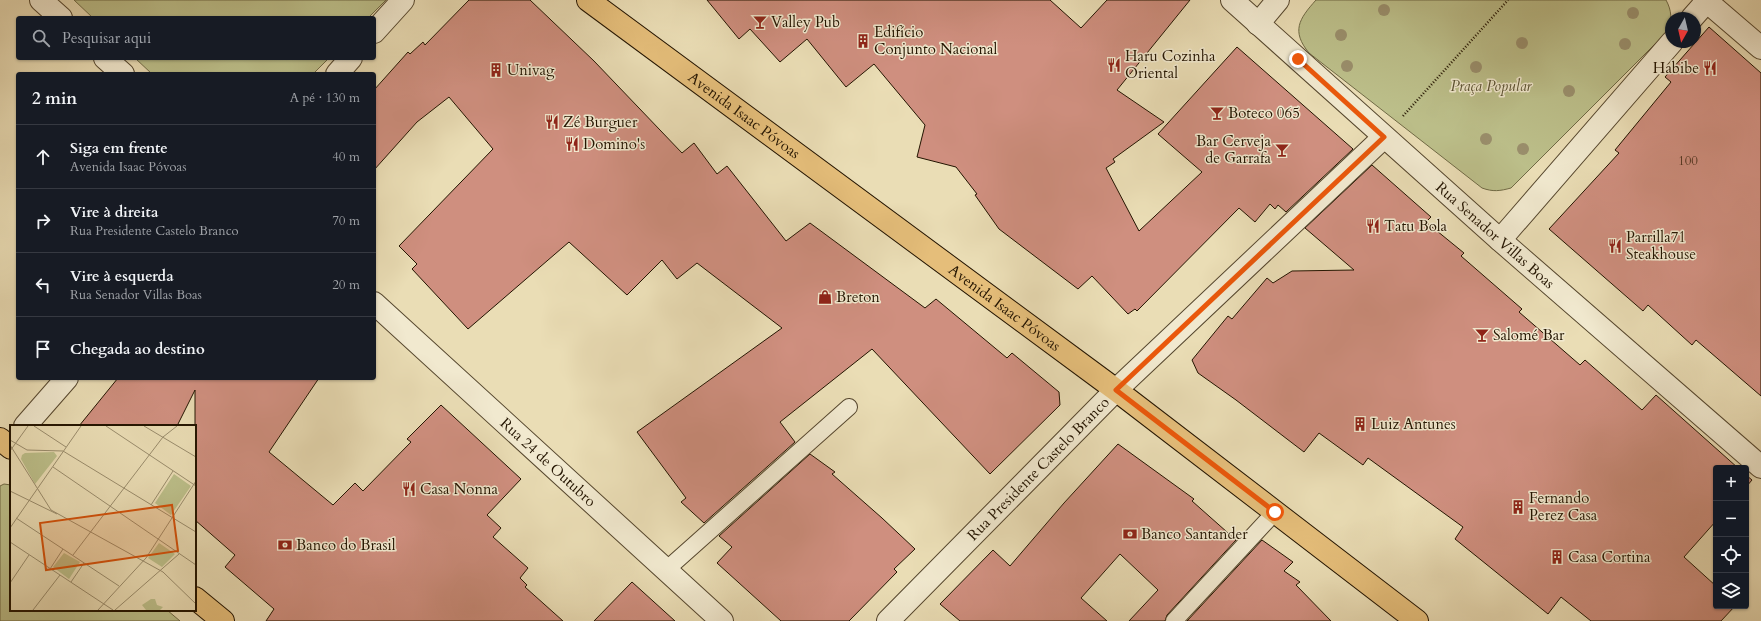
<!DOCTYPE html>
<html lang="pt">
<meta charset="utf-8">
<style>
body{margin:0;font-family:Cardo,serif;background:#20242c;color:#f1f3f6}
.controls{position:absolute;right:12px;bottom:12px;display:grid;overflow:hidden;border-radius:4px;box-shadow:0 1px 3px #0004}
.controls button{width:36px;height:36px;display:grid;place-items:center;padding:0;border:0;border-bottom:1px solid #363941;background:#171b24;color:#f1f3f6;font:20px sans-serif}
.compass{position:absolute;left:1665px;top:12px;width:36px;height:36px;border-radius:50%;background:#171b24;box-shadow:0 1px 3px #0004;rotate:188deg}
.stop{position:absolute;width:12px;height:12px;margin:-9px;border:3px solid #ea580c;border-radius:50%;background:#fff}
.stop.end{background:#ea580c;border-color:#fff;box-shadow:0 1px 4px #0008}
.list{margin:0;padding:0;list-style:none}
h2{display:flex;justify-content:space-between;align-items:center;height:52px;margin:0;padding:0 16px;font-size:17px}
h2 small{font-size:13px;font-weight:400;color:#9ea1a6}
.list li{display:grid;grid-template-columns:26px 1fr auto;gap:12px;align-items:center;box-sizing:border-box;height:64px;padding:0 16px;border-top:1px solid #363941}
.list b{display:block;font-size:15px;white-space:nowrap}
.list p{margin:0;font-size:13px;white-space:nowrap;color:#9ea1a6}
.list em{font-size:13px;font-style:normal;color:#9ea1a6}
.icon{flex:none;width:22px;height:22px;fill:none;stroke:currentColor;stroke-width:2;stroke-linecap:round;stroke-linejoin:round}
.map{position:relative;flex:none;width:1761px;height:621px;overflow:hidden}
.search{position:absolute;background:#171b24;box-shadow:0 1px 3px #0004;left:16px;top:16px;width:360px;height:44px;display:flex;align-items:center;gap:10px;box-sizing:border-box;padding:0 14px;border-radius:4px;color:#9ea1a6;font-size:15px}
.panel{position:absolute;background:#171b24;box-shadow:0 1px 3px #0004;left:16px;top:72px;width:360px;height:308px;border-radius:4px}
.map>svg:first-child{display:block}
</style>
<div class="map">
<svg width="1761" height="621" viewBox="0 0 1761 621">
<rect width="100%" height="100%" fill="#eaddb5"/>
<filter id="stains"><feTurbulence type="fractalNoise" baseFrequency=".005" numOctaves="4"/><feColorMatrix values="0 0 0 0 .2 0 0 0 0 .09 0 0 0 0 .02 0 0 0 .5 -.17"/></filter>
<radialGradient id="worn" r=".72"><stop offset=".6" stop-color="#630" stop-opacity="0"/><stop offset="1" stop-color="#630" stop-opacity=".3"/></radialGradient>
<path fill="#bcbf8a" stroke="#706a45" d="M74,0H386L368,18H93Z
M1316,0H1666C1672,11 1672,20 1668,31L1511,188C1500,191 1493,192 1482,188L1309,53C1291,31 1299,19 1316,0Z
M135,58H329L313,74H152Z
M4,484L11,485V610H167L180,621H0V486Z"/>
<path fill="#cf8f7f" stroke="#231400" d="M469,0H530L594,61L682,153L694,143L717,174L727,166L786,241L810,223L925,308L936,299L1007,358L1012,353L1059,392L1060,405L990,474L872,349L780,422L795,442L704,523L681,502L686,498L637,432L782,328L697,263L677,279L662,260L627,295L569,242L468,329L412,269L417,264L399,246L493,149L449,97L417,122L374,170V90L408,52L410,54L423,42L425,45Z
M707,0H1050L1081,28L1107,0H1190L1117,90L1164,122L1113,159L1115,162L1106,168L1139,231L1202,172L1158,134L1237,47L1353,149L1286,212L1278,205L1275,209L1270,204L1255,222L1239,208L1137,311L1135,309L1128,314L1092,276L1078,289L999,229L975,195L977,194L956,167L917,157L925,125L874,64L846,87L807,39L780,62L750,29L739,39Z
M1709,27L1761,73V396L1696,340L1692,345L1648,305L1643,311L1549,229L1619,153L1615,150L1671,82L1665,77Z
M1372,165L1431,217L1426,222L1464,253L1461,256L1522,309L1519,312L1580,365L1585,360L1642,410L1656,395L1738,468H1716V521L1684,557L1716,586V606H1735L1721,621H1591L1561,597L1548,614L1455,539L1463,527L1368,458L1363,465L1319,433L1304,452L1236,400L1198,373L1192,360L1228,316L1232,319L1267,278L1273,283L1292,271L1354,270L1305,228Z
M118,378H319L269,452L333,505L355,483L363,491L411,442L407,439L441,405L521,479L487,515L501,528L493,537L528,568L520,578L527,585L525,587L563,621H266L274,609L225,567L235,555L195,520V390L177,426H79Z
M1118,444L1194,499L1192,501L1236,540L1167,615L1165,621H1129L1158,590L1120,554L1081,598L1107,621H960L940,604L993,550L1010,566L1064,503Z
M810,454L835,472L832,474L882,518L915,549L894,569L897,572L849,621H781L717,563L732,547L719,536Z
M1746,475L1752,480L1746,487Z
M1262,540L1293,562L1284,571L1300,582L1296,585L1331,621H1187Z
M632,582L675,621H594Z"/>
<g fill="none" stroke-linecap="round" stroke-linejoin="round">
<defs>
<path id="service" d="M666,570L849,407
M1174,621L1275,512"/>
<g id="minor">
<path d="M41,0L61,18"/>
<path id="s1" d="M1232,0L1500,240L1761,467"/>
<path d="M1705,0L1761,48"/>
<path d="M1692,18L1707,1"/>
<path d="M1258,24L1278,0"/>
<path d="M105,58L123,74"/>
<path d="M1500,240L1672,42"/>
<path id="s2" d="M374,303L722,621"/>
<path id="s3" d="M888,621L1116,390L1384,137"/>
</g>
<path id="tertiary" d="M374,32L403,0
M337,74L351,58
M25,426L67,378"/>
<g id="primary">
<path id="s4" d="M588,0L1116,390L1417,621"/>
<path d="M0,439L11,448"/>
<path d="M195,598L223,621"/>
</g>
</defs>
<use href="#service" stroke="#55462d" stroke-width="18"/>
<use href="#minor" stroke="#55462d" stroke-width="24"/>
<use href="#tertiary" stroke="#55462d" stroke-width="24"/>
<use href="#primary" stroke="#231400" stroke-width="24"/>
<path stroke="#231400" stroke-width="2.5" stroke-dasharray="1 2" stroke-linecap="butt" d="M1403,116L1508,0"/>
<use href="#service" stroke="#f1e9cf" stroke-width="16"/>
<use href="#minor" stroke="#f1e9cf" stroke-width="22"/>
<use href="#tertiary" stroke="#f1e9cf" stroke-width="22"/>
<use href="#primary" stroke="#e5be7a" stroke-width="22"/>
</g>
<g fill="#9a8f6c">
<circle cx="1384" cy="10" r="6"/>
<circle cx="1633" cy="13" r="6"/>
<circle cx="1341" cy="35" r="6"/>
<circle cx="1522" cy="43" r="6"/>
<circle cx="1625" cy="44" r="6"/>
<circle cx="1347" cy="66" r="6"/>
<circle cx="1476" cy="67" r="6"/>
<circle cx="1569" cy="91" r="6"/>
<circle cx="1486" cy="139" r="6"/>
<circle cx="1523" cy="149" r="6"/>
</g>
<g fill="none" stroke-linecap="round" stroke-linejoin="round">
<path stroke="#ea580c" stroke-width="5" d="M1275,512L1116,390L1384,137L1298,59"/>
</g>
<defs>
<symbol id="bar-bare" viewBox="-9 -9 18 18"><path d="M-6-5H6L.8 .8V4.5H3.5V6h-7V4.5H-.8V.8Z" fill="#8f2418" stroke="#f1e9cf" stroke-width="2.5" paint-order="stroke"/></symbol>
<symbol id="building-bare" viewBox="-9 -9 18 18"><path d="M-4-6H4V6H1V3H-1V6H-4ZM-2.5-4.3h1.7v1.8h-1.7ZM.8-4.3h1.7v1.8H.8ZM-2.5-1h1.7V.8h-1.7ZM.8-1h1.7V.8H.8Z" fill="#8f2418" stroke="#f1e9cf" stroke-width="2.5" paint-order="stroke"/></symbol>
<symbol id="restaurant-bare" viewBox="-9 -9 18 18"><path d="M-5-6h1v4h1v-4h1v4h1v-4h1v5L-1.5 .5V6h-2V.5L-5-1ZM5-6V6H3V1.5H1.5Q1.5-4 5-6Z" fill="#8f2418" stroke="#f1e9cf" stroke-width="2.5" paint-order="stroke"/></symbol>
<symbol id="shop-bare" viewBox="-9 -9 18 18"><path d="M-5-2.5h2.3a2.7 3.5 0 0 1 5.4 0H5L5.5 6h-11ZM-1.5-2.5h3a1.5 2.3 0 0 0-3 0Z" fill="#8f2418" stroke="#f1e9cf" stroke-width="2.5" paint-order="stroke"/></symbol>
<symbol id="bank-bare" viewBox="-9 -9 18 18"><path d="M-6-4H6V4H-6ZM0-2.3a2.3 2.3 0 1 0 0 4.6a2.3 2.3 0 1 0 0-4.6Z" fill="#8f2418" stroke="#f1e9cf" stroke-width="2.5" paint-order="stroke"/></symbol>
</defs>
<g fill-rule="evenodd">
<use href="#bar-bare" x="750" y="12" width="20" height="20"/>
<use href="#building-bare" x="853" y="31" width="20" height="20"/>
<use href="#restaurant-bare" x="1104" y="55" width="20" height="20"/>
<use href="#restaurant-bare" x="1700" y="58" width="20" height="20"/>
<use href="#building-bare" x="486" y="60" width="20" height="20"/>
<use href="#bar-bare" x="1207" y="103" width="20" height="20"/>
<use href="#restaurant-bare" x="542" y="112" width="20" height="20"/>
<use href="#restaurant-bare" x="562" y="134" width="20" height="20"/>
<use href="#bar-bare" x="1272" y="140" width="20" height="20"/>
<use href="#restaurant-bare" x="1363" y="216" width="20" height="20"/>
<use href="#restaurant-bare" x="1605" y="236" width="20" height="20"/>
<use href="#shop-bare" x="815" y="287" width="20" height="20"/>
<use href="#bar-bare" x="1472" y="325" width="20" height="20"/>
<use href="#building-bare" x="1350" y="414" width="20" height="20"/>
<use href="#restaurant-bare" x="399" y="479" width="20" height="20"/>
<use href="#building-bare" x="1508" y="497" width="20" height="20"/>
<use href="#bank-bare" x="1120" y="524" width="20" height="20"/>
<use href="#bank-bare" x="275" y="535" width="20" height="20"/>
<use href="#building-bare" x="1547" y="547" width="20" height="20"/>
</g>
<g text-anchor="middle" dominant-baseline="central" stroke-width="3" stroke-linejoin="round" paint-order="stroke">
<g font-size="13" fill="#4e3320">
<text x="1688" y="161">100</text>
</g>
<g font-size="15" fill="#231400" stroke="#f1e9cf" text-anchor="start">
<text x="771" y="22">Valley Pub</text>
<text x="874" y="32">Edifício<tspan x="874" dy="17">Conjunto Nacional</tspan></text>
<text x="1125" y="56">Haru Cozinha<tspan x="1125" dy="17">Oriental</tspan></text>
<text x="1699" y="68" text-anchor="end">Habibe</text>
<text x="507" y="70">Univag</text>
<text x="1228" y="113">Boteco 065</text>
<text x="563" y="122">Zé Burguer</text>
<text x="1271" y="141" text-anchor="end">Bar Cerveja<tspan x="1271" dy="17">de Garrafa</tspan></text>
<text x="583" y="144">Domino's</text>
<text x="1384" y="226">Tatu Bola</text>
<text x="1626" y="237">Parrilla71<tspan x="1626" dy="17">Steakhouse</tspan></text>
<text x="836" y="297">Breton</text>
<text x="1493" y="335">Salomé Bar</text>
<text x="1371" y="424">Luiz Antunes</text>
<text x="420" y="489">Casa Nonna</text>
<text x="1529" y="498">Fernando<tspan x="1529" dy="17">Perez Casa</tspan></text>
<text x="1141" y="534">Banco Santander</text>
<text x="296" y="545">Banco do Brasil</text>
<text x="1568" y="557">Casa Cortina</text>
</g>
<g font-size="15" font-style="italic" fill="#595030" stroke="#f1e9cf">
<text x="1491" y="86">Praça Popular</text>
</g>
<g font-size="15" fill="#231400" stroke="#f1e9cf">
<text stroke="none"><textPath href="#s4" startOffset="194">Avenida Isaac Póvoas</textPath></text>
<text stroke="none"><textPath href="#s1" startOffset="353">Rua Senador Villas Boas</textPath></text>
<text stroke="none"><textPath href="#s4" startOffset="518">Avenida Isaac Póvoas</textPath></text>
<text stroke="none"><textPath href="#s2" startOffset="236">Rua 24 de Outubro</textPath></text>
<text stroke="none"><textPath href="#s3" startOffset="214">Rua Presidente Castelo Branco</textPath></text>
</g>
</g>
<g transform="translate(10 425)">
<rect width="186" height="186" fill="#eaddb5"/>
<path d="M44,27L47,31L25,59L11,34L12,30L15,28ZM164,49L181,61L161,90L145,78ZM149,118L165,129L152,142L138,133ZM54,128L70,137L59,154L43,142ZM141,174H145L147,180L153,182L150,185H136L132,180Z" fill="#bcbf8a"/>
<path fill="none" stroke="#9a8d6d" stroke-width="1" d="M24,1L56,22M96,1L186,61M134,1L186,32M0,15L17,25L53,26L186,107M0,20L41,85L153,147L186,179M0,26L18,1M43,42L186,140M0,66L47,89M141,80L163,46M6,93L109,161M0,103L71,1M0,117L103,185M63,130L153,12L167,1M40,144L53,124M61,157L74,138M0,158L19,130M23,185L50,150M88,185L136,133L186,56M105,185L169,129"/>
<path fill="#d4520b" fill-opacity="0.15" stroke="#d4520b" stroke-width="2" d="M162,80L168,126L36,145L30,98Z"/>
<rect width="186" height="186" fill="none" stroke="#231400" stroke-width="2"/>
</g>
<rect width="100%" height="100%" filter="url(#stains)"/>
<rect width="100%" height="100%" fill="url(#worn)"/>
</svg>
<div class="controls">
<button>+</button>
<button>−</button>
<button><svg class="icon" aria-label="locate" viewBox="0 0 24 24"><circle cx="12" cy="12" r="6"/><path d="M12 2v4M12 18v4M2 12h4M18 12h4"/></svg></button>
<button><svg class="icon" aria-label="layers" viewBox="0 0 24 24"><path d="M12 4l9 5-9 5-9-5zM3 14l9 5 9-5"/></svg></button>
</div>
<svg class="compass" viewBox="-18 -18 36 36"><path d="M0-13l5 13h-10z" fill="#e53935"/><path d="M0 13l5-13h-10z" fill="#9ea1a6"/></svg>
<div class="stop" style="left:1275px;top:512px"></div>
<div class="stop end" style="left:1298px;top:59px"></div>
<div class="search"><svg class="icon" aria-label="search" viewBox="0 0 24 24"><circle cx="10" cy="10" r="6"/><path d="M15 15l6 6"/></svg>Pesquisar aqui</div>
<section class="panel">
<h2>2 min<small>A pé · 130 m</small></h2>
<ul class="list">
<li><svg class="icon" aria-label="ahead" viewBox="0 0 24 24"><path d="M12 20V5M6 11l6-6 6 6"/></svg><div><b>Siga em frente</b><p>Avenida Isaac Póvoas</p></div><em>40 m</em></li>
<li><svg class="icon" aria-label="right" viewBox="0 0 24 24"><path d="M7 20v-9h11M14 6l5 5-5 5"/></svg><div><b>Vire à direita</b><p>Rua Presidente Castelo Branco</p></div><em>70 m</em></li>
<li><svg class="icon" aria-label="left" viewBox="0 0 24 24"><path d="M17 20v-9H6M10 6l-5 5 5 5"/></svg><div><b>Vire à esquerda</b><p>Rua Senador Villas Boas</p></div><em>20 m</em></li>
<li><svg class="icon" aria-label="arrive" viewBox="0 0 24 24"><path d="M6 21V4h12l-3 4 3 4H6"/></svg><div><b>Chegada ao destino</b></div></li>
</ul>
</section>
</div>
